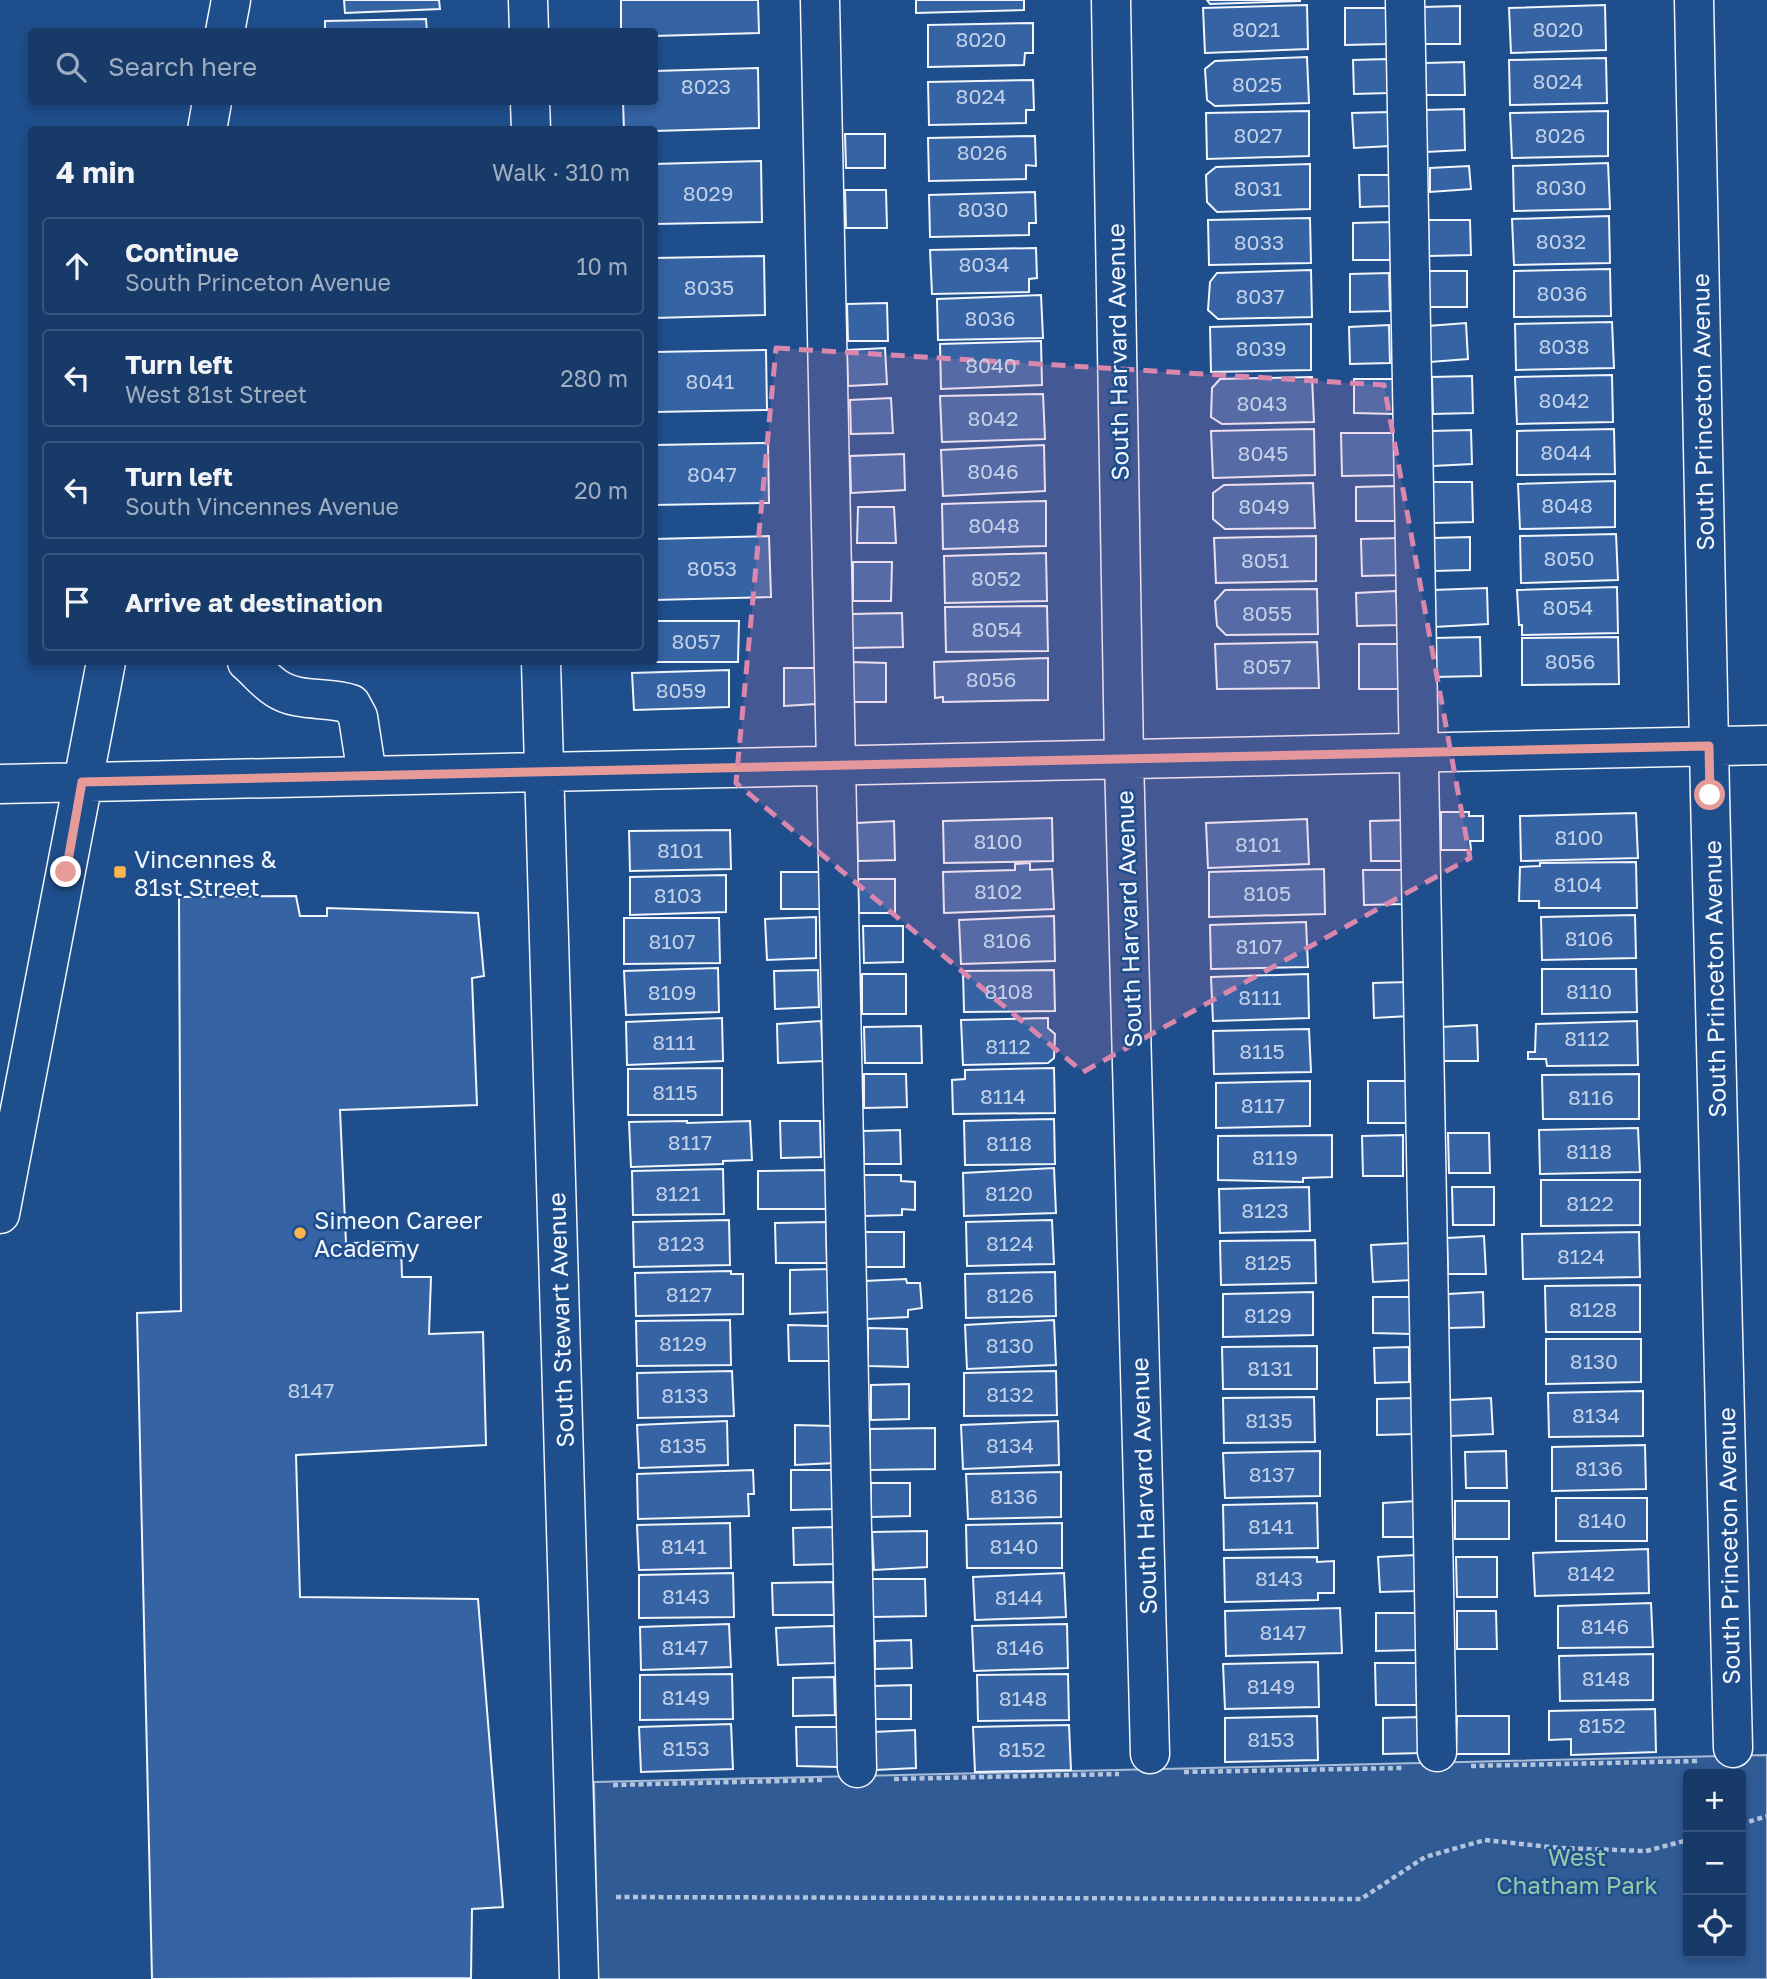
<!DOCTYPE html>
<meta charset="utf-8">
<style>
body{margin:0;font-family:"Golos Text",sans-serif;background:#244571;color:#f1f3f6}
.controls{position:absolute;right:21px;bottom:21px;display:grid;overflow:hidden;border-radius:7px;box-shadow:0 4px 10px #0003}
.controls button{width:63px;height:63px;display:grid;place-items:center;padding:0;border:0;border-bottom:2px solid #36547d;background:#173a69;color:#f1f3f6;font:35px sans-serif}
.stop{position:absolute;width:21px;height:21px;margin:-16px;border:5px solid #e69b98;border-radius:50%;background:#fff}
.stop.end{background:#e69b98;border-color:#fff;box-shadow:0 2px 7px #0008}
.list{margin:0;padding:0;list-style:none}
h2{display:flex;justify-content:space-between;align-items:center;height:91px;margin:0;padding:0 28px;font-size:30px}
h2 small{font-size:23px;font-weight:400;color:#9eadc0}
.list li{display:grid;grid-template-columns:46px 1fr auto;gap:21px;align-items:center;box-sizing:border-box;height:98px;margin:0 14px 14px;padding:0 14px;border:2px solid #36547d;border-radius:7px}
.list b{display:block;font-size:26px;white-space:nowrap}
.list p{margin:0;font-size:23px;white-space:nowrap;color:#9eadc0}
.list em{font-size:23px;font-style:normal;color:#9eadc0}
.icon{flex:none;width:38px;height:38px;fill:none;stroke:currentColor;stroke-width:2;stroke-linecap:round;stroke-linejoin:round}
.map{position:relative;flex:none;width:1767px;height:1979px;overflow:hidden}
.search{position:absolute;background:#173a69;box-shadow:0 4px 10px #0003;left:28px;top:28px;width:630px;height:77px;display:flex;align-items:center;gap:18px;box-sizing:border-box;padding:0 24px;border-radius:7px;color:#9eadc0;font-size:26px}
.panel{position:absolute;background:#173a69;box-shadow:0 4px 10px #0003;left:28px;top:126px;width:630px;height:539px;border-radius:7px}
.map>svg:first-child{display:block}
</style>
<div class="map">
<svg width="1767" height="1979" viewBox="0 0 1767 1979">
<rect width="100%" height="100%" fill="#1f4e8c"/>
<path fill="#305b95" stroke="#a8bbd7" stroke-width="2" fill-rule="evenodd" d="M1767,1755V1979H598L594,1782ZM1688,1774H1741V1953H1688Z"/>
<path fill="#3563a3" stroke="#f2f6ff" stroke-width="2" d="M344,0H439L440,9L345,13Z
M621,0H758L759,33L654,36V32H621Z
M916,0H1024V10L916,13Z
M1207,0H1300V1L1210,4Z
M1307,5L1308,49L1205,53L1203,8Z
M1605,5L1606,50L1511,53L1509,8Z
M1460,6V44H1424L1423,7Z
M1345,8H1387L1388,44L1345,45Z
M426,19L427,32H325V21Z
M1033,23V53H1025L1024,65L928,67V25Z
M1307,57L1309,103L1215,106L1207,100L1205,69L1215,61Z
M1606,58L1607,103L1510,105L1509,60Z
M1388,59L1389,93L1354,94L1353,60Z
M1464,62L1465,95H1426L1425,63Z
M758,68L759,128L654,131V130H624L623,102H654V71Z
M1033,80L1034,110H1026V123L929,125L928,82Z
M1464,109L1465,150L1426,152L1424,110Z
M1309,111V156L1207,159L1206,113Z
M1608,111V156L1512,158L1510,113Z
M1389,112L1390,146L1354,148L1352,113Z
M845,134H885V168H846Z
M1035,136L1036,166L1026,165V179L929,181L928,138Z
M761,161L762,222L654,224V164Z
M1608,163L1610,209L1514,211L1513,166Z
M1310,164V209L1217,212L1207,202L1206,175L1216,167Z
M1469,166L1471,189L1430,192V168Z
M1359,175H1391L1390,206L1360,207Z
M845,190H886L887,228H846Z
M1035,192L1036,223H1029V235L930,237L929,195Z
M1609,216L1610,263L1514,265L1512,219Z
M1310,218L1311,263L1209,265L1208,220Z
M1428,220H1470L1471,255L1429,256Z
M1390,222V260H1353V223Z
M1036,248L1037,278L1029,279V292L932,294L930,250Z
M764,256L765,315L654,318V258Z
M1610,269L1611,316L1514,317V271Z
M1311,270L1312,317L1218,319L1208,310L1210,282L1217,273Z
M1428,271H1467V307H1429Z
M1389,273L1390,311L1350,312V274Z
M1041,295L1043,338L938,340L937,299Z
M887,303L888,341H848L847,304Z
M1612,322L1614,368L1516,370L1515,324Z
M1466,323L1468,359L1430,362L1428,326Z
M1311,324V370L1211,372L1210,327Z
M1389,325L1390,363L1350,364L1349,327Z
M1041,341L1042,385L941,389L940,344Z
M885,348L887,384L848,386L847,350Z
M766,350L767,410L654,412V352Z
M1612,375L1613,422L1517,424L1515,377Z
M1472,376L1473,413L1433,414L1432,377Z
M1312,377L1314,422L1222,424L1211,417L1212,388L1220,379Z
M1354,379H1394V414L1354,413Z
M1043,394L1045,439L942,442L940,396Z
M891,398L893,433L851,434L850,400Z
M1314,429L1315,475L1213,478L1211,431Z
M1614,429L1615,474L1517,475V431Z
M1471,430L1472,464L1433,466L1431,431Z
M1341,433H1394L1395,475L1342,476Z
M768,443L769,503L654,505V445Z
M1044,445L1045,491L943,496L941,450Z
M904,454L905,490L851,493L850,456Z
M1615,481V527L1520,529L1518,484Z
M1432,482H1472L1473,522L1433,523Z
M1313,483L1315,528L1225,529L1213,519V493L1224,485Z
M1395,486L1396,521H1356V487Z
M1046,501V546L943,549L942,504Z
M858,507H894L896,543H857Z
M1616,534L1618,580L1521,583L1520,536Z
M769,536L771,597L654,600V539Z
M1316,536V581L1216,583L1214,538Z
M1470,537V570L1434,571V538Z
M1401,538L1403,575L1362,576L1361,539Z
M1046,553L1047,601L945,603L944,556Z
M853,562H892L891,601H853Z
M1617,587L1618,633L1522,635V625H1519L1517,590Z
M1487,588L1488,624L1434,627L1433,590Z
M1317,589L1318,634L1226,635L1217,626L1215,601L1225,590Z
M1396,591L1398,625L1357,626L1356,593Z
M1047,606L1048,651L946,652L945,607Z
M902,613L903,647L852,648L851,614Z
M654,621H739L738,662H610H654Z
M1480,637L1481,676L1434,677V638Z
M1618,637L1619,684L1522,685V638Z
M1317,642L1319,688L1217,689L1215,644Z
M1359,644H1398L1399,689H1359Z
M1048,658V700L943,702V697L935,698L934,662Z
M851,662L886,663V702H851Z
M784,668H817V704L784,706Z
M729,670V707L634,710L632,673Z
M1441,812H1469V816H1483V841H1470L1471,850H1441Z
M1636,813L1638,858L1521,861L1520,816Z
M1052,818L1053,861L944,863L943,821Z
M1307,819L1309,864L1208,868L1206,823Z
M1407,820V861H1371L1370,821Z
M894,821L895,860L858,861L857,823Z
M730,830L731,869L630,871L629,831Z
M1636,862L1637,908H1539V901H1519L1520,867L1540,866V863Z
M1030,863V870L1052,869L1054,909L944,913L943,872L1015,870V864Z
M1324,869L1325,914L1209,917V872Z
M1363,870H1404V904L1364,905Z
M781,872H822V909H781Z
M726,875V912L630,915V877Z
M858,879H895V913H859Z
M296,896L300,916H327V908L478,913L484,976L472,978L477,1105L340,1110L346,1243L401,1242L402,1277H431L429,1334L483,1332L486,1445L296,1455L300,1597L478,1599L503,1907L472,1909L471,1978L152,1979L137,1313L181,1311L179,897Z
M1635,915L1636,958L1542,960L1541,917Z
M1054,916L1055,961L961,964L959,920Z
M816,917V958L767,960L765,919Z
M624,918H719L720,963L624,964Z
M1306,922L1308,967L1211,969L1210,925Z
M863,926H903V962L864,963Z
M718,968L719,1012L626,1015L624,971Z
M1542,969H1636L1637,1012L1542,1014Z
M818,970L819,1007L775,1009L774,971Z
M1054,970L1055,1011L964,1012L963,971Z
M862,974H906V1014H862Z
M1308,974L1309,1018L1213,1021L1211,977Z
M1407,982L1409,1016L1374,1018L1373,983Z
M722,1018L723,1061L627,1065L626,1022Z
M1048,1018V1028L1055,1034L1054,1058L1048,1063L963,1065L961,1020Z
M821,1021L823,1061L778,1063L777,1024Z
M1637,1021L1638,1065L1547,1066L1546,1059H1528V1052H1535L1536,1024Z
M1477,1025L1478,1061H1443L1441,1027Z
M921,1026L922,1063H865L864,1027Z
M1309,1029L1311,1072L1214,1074L1213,1031Z
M722,1068V1115H628V1069Z
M1054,1068L1055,1113L953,1114L952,1080L965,1079V1070Z
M864,1074H906L907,1107L864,1108Z
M1639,1074V1119H1543L1542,1075Z
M1310,1081V1126L1216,1128V1083Z
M1368,1081H1411V1123H1368Z
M1054,1119L1055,1164L965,1165L964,1121Z
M687,1121V1123L750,1121L752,1160L723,1161V1164L631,1167L629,1122Z
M780,1121H820L821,1157L781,1158Z
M1638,1128L1640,1172L1540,1174L1539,1130Z
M900,1130L901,1164H864L863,1131Z
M1448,1133H1489L1490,1173H1449Z
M1332,1135V1177L1303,1178V1182L1218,1180V1136Z
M1403,1135V1176H1363L1362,1136Z
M1054,1168L1056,1213L964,1216L963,1173Z
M723,1169L724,1214L633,1215L632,1171Z
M826,1170V1209H758V1171Z
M863,1175H901V1181L915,1182V1210L902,1209V1215L863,1216Z
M1541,1180H1640V1225L1541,1226Z
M1309,1187L1310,1231L1220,1233L1219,1189Z
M1452,1187H1494V1225H1453Z
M729,1220L730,1265L634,1267L633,1222Z
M1052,1220L1054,1264L967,1266L966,1222Z
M826,1222L827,1263H776L775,1223Z
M865,1232H904V1267H866Z
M1639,1232L1640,1277L1523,1279L1522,1234Z
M1484,1236L1486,1274H1448L1447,1238Z
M1315,1240L1316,1283L1221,1285L1220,1241Z
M1410,1243L1413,1280L1373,1282L1371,1245Z
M831,1269L833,1312L790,1314V1270Z
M731,1271V1274H743V1314L636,1316L635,1273Z
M1055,1272L1056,1316L966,1318L965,1274Z
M906,1279L907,1283H920L922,1308L908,1310V1317L867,1319L865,1281Z
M1640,1285V1332H1546L1545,1286Z
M1313,1292V1335L1223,1337V1294Z
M1483,1292L1484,1327L1449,1328L1448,1294Z
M1373,1297H1412V1334L1373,1333Z
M730,1320L731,1365L637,1366L636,1321Z
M1054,1320L1056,1365L967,1369L965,1325Z
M788,1325L830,1326V1361H789Z
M868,1328L907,1329L908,1367L868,1366Z
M1546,1339H1641V1382L1546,1384Z
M1317,1346V1389H1223L1222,1347Z
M1409,1347V1382L1375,1383L1374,1348Z
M732,1371L734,1416L638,1418L637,1373Z
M1056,1371L1057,1415L964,1416V1373Z
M909,1384V1419L871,1420V1385Z
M1643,1391V1436L1549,1437L1548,1393Z
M1314,1397L1315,1442L1224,1443L1223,1398Z
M1413,1398L1412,1434L1377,1435V1399Z
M1491,1398L1493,1434L1450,1436V1400Z
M727,1421L728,1465L639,1468L637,1425Z
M1058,1421L1059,1465L963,1469L961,1425Z
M795,1425L834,1426L835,1463L795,1465Z
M935,1428V1469L870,1470V1429Z
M1645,1445L1646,1489L1552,1491V1447Z
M1320,1451V1496L1225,1498L1223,1453Z
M1506,1451L1507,1488H1466L1465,1452Z
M753,1470L754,1494H748L749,1516L638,1519L637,1474Z
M791,1470H833L834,1509L791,1510Z
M1061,1472V1517L968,1519L966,1474Z
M871,1483H910V1516L871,1517Z
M1556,1498H1647V1541H1556Z
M1416,1501L1417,1537H1383V1503Z
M1455,1501H1509V1539H1455Z
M1317,1503L1318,1548L1224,1550L1223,1505Z
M730,1523L731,1568L639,1570L637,1525Z
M1062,1523V1568H967L966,1525Z
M833,1527L834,1564L794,1565L793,1528Z
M927,1531V1567L874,1570L872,1532Z
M1648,1549L1649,1593L1535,1596L1533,1553Z
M1415,1555L1416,1591L1380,1592L1378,1557Z
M1317,1557V1562L1334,1561V1593H1318V1600L1225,1602L1224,1558Z
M1456,1557H1497V1597H1457Z
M733,1573L734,1617L639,1618V1575Z
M1064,1573L1066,1617L975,1620L973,1577Z
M872,1579H925L926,1616L873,1617Z
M833,1582L834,1615H773L772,1583Z
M1651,1603L1653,1647L1558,1648V1606Z
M1340,1608L1342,1653L1226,1656L1225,1611Z
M1457,1611H1496L1497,1649H1457Z
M1376,1613H1416V1650L1376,1651Z
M729,1624L731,1667L641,1670L640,1627Z
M1067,1624L1068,1668L974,1671L972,1626Z
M834,1626L835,1663L778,1665L776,1628Z
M911,1640L912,1668L875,1669V1641Z
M1653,1654V1700L1560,1701L1559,1656Z
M1318,1662L1319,1707L1225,1709L1223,1664Z
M1375,1663H1416L1417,1705H1376Z
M732,1674L733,1719L640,1720V1675Z
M1068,1674L1069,1720L978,1721L977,1675Z
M834,1677L835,1715L793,1716V1678Z
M911,1685V1719H875L874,1686Z
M1655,1709L1656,1752L1571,1755V1739L1549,1740V1711Z
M1317,1716L1318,1760L1225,1762V1718Z
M1457,1716H1509V1754H1456Z
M1421,1717V1753L1383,1754V1718Z
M731,1724L733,1769L641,1772L639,1727Z
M1069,1725L1071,1770L975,1772L973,1727Z
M796,1727H838V1767L797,1766Z
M915,1730L916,1768L875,1770L874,1732Z"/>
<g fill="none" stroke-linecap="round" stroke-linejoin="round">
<defs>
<path id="minor" d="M528,0L529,32
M820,0L857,1768
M1111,0L1124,758L1150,1754
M1405,0L1437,1752
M1694,0L1710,795L1733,1748
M225,32L231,0
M530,102L531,130
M207,130L212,102
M247,662C257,670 265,681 276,688C298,703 327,696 351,704L358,717L367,775
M541,662L579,1979
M0,784L1767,745
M0,1214L106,662"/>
</defs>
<use href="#minor" stroke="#f2f6ff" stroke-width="41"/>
<path stroke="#b3c4dc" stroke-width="4.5" stroke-dasharray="5 3.5" stroke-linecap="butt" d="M1471,1766L1697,1761
M1184,1772L1403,1768
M894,1779L1119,1774
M613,1785L822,1780
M1741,1824L1767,1816
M616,1897L1361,1899L1425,1857L1485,1840L1559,1848L1646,1851L1688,1840"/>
<use href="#minor" stroke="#1f4e8c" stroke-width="38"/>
</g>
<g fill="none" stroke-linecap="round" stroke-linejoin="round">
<path stroke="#e69b98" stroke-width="9" d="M66,872L82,782L1709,746L1710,795"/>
</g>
<path fill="#da87ad" fill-opacity="0.2" stroke="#da87ad" stroke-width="5" stroke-dasharray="14 9" stroke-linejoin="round" d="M776,348L1384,385L1470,858L1083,1072L736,783Z"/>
<g fill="#ffb74d" stroke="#1f4e8c" stroke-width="2.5">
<rect x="113" y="865" width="14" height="14" rx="3.5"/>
<circle cx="300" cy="1233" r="7"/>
</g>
<g text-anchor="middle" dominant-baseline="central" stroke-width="5" stroke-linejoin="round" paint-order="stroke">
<g font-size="21" fill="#c3d1e8">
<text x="1256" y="29">8021</text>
<text x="1558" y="29">8020</text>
<text x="981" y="39">8020</text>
<text x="1558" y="81">8024</text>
<text x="1257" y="84">8025</text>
<text x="706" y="86">8023</text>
<text x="981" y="96">8024</text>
<text x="1258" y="135">8027</text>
<text x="1560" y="135">8026</text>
<text x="982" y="152">8026</text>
<text x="1561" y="187">8030</text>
<text x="1258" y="188">8031</text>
<text x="708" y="193">8029</text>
<text x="983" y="209">8030</text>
<text x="1561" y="241">8032</text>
<text x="1259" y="242">8033</text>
<text x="984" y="264">8034</text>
<text x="709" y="287">8035</text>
<text x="1562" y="293">8036</text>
<text x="1260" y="296">8037</text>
<text x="990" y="318">8036</text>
<text x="1564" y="346">8038</text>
<text x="1261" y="348">8039</text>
<text x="991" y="365">8040</text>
<text x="710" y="381">8041</text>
<text x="1564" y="400">8042</text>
<text x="1262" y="403">8043</text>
<text x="993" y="418">8042</text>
<text x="1566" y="452">8044</text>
<text x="1263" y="453">8045</text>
<text x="993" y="471">8046</text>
<text x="712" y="474">8047</text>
<text x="1567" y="505">8048</text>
<text x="1264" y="506">8049</text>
<text x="994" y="525">8048</text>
<text x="1569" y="558">8050</text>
<text x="1265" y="560">8051</text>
<text x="712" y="568">8053</text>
<text x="996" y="578">8052</text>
<text x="1568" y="607">8054</text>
<text x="1267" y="613">8055</text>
<text x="997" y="629">8054</text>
<text x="696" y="641">8057</text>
<text x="1570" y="661">8056</text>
<text x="1267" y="666">8057</text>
<text x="991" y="679">8056</text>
<text x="681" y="690">8059</text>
<text x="1579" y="837">8100</text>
<text x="998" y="841">8100</text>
<text x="1258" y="844">8101</text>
<text x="680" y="850">8101</text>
<text x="1578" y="884">8104</text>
<text x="998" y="891">8102</text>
<text x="1267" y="893">8105</text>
<text x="678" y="895">8103</text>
<text x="1589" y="938">8106</text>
<text x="1007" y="940">8106</text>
<text x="672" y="941">8107</text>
<text x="1259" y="946">8107</text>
<text x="1009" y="991">8108</text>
<text x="1589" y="991">8110</text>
<text x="672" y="992">8109</text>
<text x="1260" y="997">8111</text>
<text x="1587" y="1038">8112</text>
<text x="674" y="1042">8111</text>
<text x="1008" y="1046">8112</text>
<text x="1262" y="1051">8115</text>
<text x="675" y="1092">8115</text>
<text x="1003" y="1096">8114</text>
<text x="1591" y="1097">8116</text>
<text x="1263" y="1105">8117</text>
<text x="690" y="1142">8117</text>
<text x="1009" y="1143">8118</text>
<text x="1589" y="1151">8118</text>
<text x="1275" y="1157">8119</text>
<text x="678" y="1193">8121</text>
<text x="1009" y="1193">8120</text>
<text x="1590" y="1203">8122</text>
<text x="1265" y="1210">8123</text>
<text x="681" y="1243">8123</text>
<text x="1010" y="1243">8124</text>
<text x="1581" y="1256">8124</text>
<text x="1268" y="1262">8125</text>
<text x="689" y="1294">8127</text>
<text x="1010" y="1295">8126</text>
<text x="1593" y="1309">8128</text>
<text x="1268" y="1315">8129</text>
<text x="683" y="1343">8129</text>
<text x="1010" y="1345">8130</text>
<text x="1594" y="1361">8130</text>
<text x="1270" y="1368">8131</text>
<text x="311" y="1390">8147</text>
<text x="1010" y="1394">8132</text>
<text x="685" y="1395">8133</text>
<text x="1596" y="1415">8134</text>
<text x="1269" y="1420">8135</text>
<text x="683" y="1445">8135</text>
<text x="1010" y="1445">8134</text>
<text x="1599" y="1468">8136</text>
<text x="1272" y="1474">8137</text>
<text x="1014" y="1496">8136</text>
<text x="1602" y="1520">8140</text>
<text x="1271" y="1526">8141</text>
<text x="684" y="1546">8141</text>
<text x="1014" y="1546">8140</text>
<text x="1591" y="1573">8142</text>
<text x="1279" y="1578">8143</text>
<text x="686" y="1596">8143</text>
<text x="1019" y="1597">8144</text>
<text x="1605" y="1626">8146</text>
<text x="1283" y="1632">8147</text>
<text x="685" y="1647">8147</text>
<text x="1020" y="1647">8146</text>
<text x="1606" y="1678">8148</text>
<text x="1271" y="1686">8149</text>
<text x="686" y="1697">8149</text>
<text x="1023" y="1698">8148</text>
<text x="1602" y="1725">8152</text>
<text x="1271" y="1739">8153</text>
<text x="686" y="1748">8153</text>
<text x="1022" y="1749">8152</text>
</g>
<g font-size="24" fill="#f2f6ff" stroke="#1f4e8c">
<text transform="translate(1117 352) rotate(-91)">South Harvard Avenue</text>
<text transform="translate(1702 412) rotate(-91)">South Princeton Avenue</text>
<text transform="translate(1128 919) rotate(-92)">South Harvard Avenue</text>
<text transform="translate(1714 979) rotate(-91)">South Princeton Avenue</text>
<text transform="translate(560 1320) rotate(-92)">South Stewart Avenue</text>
<text transform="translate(1143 1486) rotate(-92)">South Harvard Avenue</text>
<text transform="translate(1728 1546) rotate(-91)">South Princeton Avenue</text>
</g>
<g font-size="24" fill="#f2f6ff" stroke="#1f4e8c" text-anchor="start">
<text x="134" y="858">Vincennes &amp;<tspan x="134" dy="28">81st Street</tspan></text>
<text x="314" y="1219">Simeon Career<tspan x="314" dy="28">Academy</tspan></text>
</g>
<g font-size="24" fill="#97c8a6" stroke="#1f4e8c">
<text x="1577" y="1856">West<tspan x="1577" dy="28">Chatham Park</tspan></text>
</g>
</g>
</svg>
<div class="controls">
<button>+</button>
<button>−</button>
<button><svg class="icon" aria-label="locate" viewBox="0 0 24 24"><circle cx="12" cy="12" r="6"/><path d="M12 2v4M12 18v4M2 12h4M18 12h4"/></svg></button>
</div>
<div class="stop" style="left:1710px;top:795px"></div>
<div class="stop end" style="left:66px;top:872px"></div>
<div class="search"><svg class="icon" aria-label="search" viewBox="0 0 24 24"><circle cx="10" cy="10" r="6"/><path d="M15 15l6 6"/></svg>Search here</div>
<section class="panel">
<h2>4 min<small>Walk · 310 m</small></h2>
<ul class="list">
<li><svg class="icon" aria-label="ahead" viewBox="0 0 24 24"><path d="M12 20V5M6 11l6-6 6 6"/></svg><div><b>Continue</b><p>South Princeton Avenue</p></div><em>10 m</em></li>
<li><svg class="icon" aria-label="left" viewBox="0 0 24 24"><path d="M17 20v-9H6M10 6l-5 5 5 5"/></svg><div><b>Turn left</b><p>West 81st Street</p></div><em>280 m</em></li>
<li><svg class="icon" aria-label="left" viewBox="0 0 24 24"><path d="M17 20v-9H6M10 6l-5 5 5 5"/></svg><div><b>Turn left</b><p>South Vincennes Avenue</p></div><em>20 m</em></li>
<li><svg class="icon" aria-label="arrive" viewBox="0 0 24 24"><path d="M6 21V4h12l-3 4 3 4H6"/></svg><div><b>Arrive at destination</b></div></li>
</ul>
</section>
</div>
